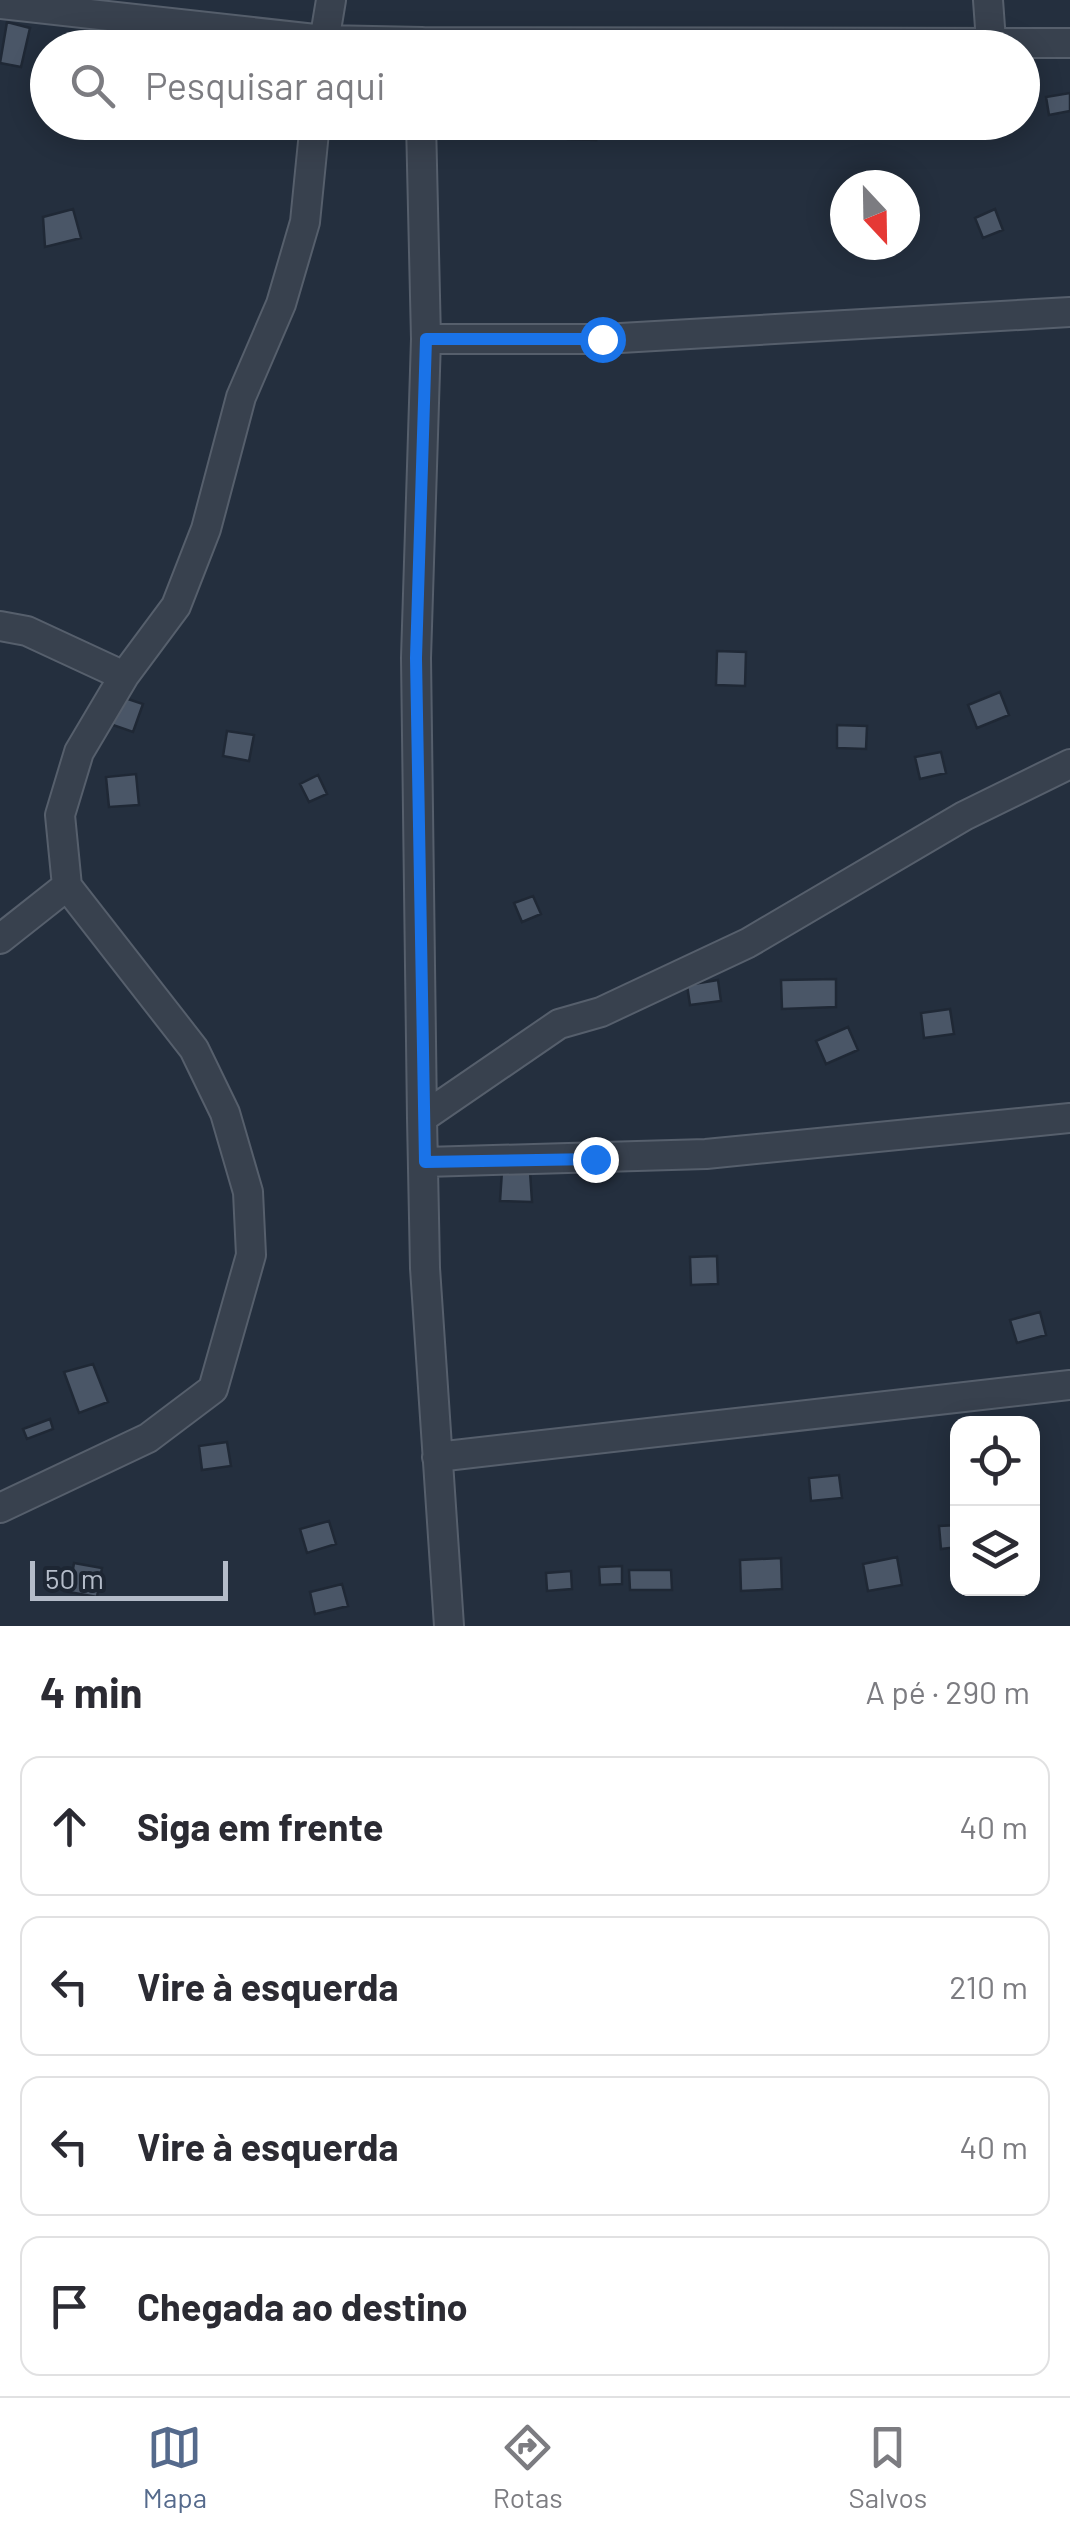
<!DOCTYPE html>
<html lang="pt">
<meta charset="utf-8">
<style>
body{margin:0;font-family:Barlow,sans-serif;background:#f7f7f7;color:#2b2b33}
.controls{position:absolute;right:30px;bottom:30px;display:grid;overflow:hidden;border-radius:20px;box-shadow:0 5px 25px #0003}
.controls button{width:90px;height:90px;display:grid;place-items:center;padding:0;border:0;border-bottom:2px solid #e1e1e2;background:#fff;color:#2b2b33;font:50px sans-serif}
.compass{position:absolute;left:830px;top:170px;width:90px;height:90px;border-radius:50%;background:#fff;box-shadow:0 5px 25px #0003;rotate:158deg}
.scale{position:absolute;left:30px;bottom:25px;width:198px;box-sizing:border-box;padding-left:10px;border:5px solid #b4bcc9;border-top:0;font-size:28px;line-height:35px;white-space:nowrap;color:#b4bcc9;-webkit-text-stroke:8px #1d2633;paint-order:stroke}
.stop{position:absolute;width:30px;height:30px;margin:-22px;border:8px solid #1a73e8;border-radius:50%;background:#fff}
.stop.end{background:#1a73e8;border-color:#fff;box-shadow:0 2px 10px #0008}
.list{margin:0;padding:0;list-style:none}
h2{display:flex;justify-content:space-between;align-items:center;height:130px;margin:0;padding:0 40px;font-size:42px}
h2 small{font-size:32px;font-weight:400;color:#7c7c81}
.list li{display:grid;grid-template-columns:65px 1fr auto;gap:30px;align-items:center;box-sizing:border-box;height:140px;margin:0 20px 20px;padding:0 20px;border:2px solid #e1e1e2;border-radius:20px}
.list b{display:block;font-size:38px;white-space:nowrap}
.list em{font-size:32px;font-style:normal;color:#7c7c81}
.icon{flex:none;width:55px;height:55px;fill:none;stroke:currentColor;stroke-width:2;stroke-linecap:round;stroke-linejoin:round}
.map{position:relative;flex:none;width:1070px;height:1626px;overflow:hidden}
.search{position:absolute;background:#fff;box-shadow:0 5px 25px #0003;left:30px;right:30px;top:30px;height:110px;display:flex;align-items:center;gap:25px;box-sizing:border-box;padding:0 35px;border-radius:55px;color:#7c7c81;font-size:38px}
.sheet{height:770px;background:#fff}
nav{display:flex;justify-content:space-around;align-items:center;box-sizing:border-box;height:140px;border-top:2px solid #e1e1e2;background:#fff;font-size:28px;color:#7c7c81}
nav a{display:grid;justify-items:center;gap:5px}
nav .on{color:#556a8c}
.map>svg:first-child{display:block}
</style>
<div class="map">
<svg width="1070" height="1626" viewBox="0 0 1070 1626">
<rect width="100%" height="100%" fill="#242f3e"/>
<path fill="#4a5667" stroke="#1f2835" stroke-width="2.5" d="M7,22L30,28L21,67L0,63Z
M1070,93V111L1049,115L1046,97Z
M568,122H597L596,140L568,139Z
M73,209L81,238L45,247L43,217Z
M995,209L1003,230L983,238L975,218Z
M717,651L746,652L745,686L716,685Z
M1000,692L1009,715L977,728L968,705Z
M119,696L143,704L133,732L110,724Z
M837,725L867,726L866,749L837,748Z
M227,731L254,735L249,761L223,756Z
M941,752L946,773L920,779L915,757Z
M136,774L139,805L109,807L106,777Z
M318,775L327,794L309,802L300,784Z
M533,896L541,914L522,922L514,903Z
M836,979V1007L782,1009L781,980Z
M718,980L721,1001L690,1005L687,985Z
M950,1009L954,1034L924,1038L921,1013Z
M848,1027L858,1050L826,1064L816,1041Z
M502,1171H530L532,1202L500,1201Z
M717,1256L718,1284L691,1285L690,1257Z
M1040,1312L1046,1335L1017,1343L1010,1320Z
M93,1364L108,1402L79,1413L64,1372Z
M50,1419L53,1429L27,1439L23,1429Z
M227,1442L231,1466L202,1470L199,1446Z
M839,1475L842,1498L811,1501L809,1478Z
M329,1521L336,1544L307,1553L300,1529Z
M958,1525V1547L941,1549L939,1526Z
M897,1557L902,1585L868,1591L863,1564Z
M781,1558L782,1589L741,1591L740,1560Z
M74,1563L102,1568L97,1597L69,1592Z
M622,1566V1584L600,1585L599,1567Z
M629,1570H671L672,1590H630Z
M571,1571L572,1589L547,1591L546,1573Z
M342,1584L348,1606L315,1614L310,1592Z"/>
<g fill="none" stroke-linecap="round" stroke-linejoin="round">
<defs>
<path id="street" d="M988,0L991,41
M0,4L324,40L422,42
M323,48L331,0
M422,48V42L1070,43
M421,122L426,339L416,658L422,1118L425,1268L449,1626
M426,339H603L1070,312
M0,626L27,631L124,676
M0,939L67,886
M422,1118L559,1024L601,1012L748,943L964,816L1070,764
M425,1162L706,1154L1070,1118
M437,1457L1070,1385
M0,1508L148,1438L213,1389L251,1255L248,1192L225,1113L194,1049L67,886L60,815L79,752L124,676L176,606L206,529L241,397L281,304L305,222L315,122"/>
</defs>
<use href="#street" stroke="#565f6c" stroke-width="32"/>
<use href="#street" stroke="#38414e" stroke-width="28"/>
</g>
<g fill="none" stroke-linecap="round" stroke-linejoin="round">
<path stroke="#1a73e8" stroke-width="12" d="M595,1159L425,1162L416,658L426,339H602"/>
</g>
</svg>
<div class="controls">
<button><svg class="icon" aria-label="locate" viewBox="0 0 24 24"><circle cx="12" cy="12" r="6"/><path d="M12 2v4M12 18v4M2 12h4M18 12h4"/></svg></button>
<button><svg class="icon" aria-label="layers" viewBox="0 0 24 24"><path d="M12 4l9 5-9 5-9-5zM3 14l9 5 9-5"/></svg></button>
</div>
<svg class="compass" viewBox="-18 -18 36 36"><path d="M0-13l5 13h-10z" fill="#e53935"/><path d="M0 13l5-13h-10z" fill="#7c7c81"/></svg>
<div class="scale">50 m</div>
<div class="stop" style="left:602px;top:339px"></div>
<div class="stop end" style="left:595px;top:1159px"></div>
<div class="search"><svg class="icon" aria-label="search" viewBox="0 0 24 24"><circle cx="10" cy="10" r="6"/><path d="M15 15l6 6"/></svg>Pesquisar aqui</div>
</div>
<section class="sheet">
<h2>4 min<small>A pé · 290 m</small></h2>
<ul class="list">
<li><svg class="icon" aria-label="ahead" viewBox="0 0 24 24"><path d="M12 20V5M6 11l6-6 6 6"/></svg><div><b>Siga em frente</b></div><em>40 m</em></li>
<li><svg class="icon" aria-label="left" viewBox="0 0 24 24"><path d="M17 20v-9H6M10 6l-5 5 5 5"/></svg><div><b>Vire à esquerda</b></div><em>210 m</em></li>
<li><svg class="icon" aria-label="left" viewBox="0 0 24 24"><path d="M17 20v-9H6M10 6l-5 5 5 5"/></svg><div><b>Vire à esquerda</b></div><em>40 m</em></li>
<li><svg class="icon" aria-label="arrive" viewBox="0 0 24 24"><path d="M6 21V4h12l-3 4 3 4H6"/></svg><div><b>Chegada ao destino</b></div></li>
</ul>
</section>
<nav>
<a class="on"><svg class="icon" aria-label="map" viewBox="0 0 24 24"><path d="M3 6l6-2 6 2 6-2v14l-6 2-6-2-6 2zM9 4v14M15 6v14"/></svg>Mapa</a>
<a><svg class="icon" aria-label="directions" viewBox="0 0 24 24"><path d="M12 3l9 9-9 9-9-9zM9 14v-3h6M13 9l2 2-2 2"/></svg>Rotas</a>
<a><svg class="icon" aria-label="saved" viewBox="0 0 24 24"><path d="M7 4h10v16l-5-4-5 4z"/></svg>Salvos</a>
</nav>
